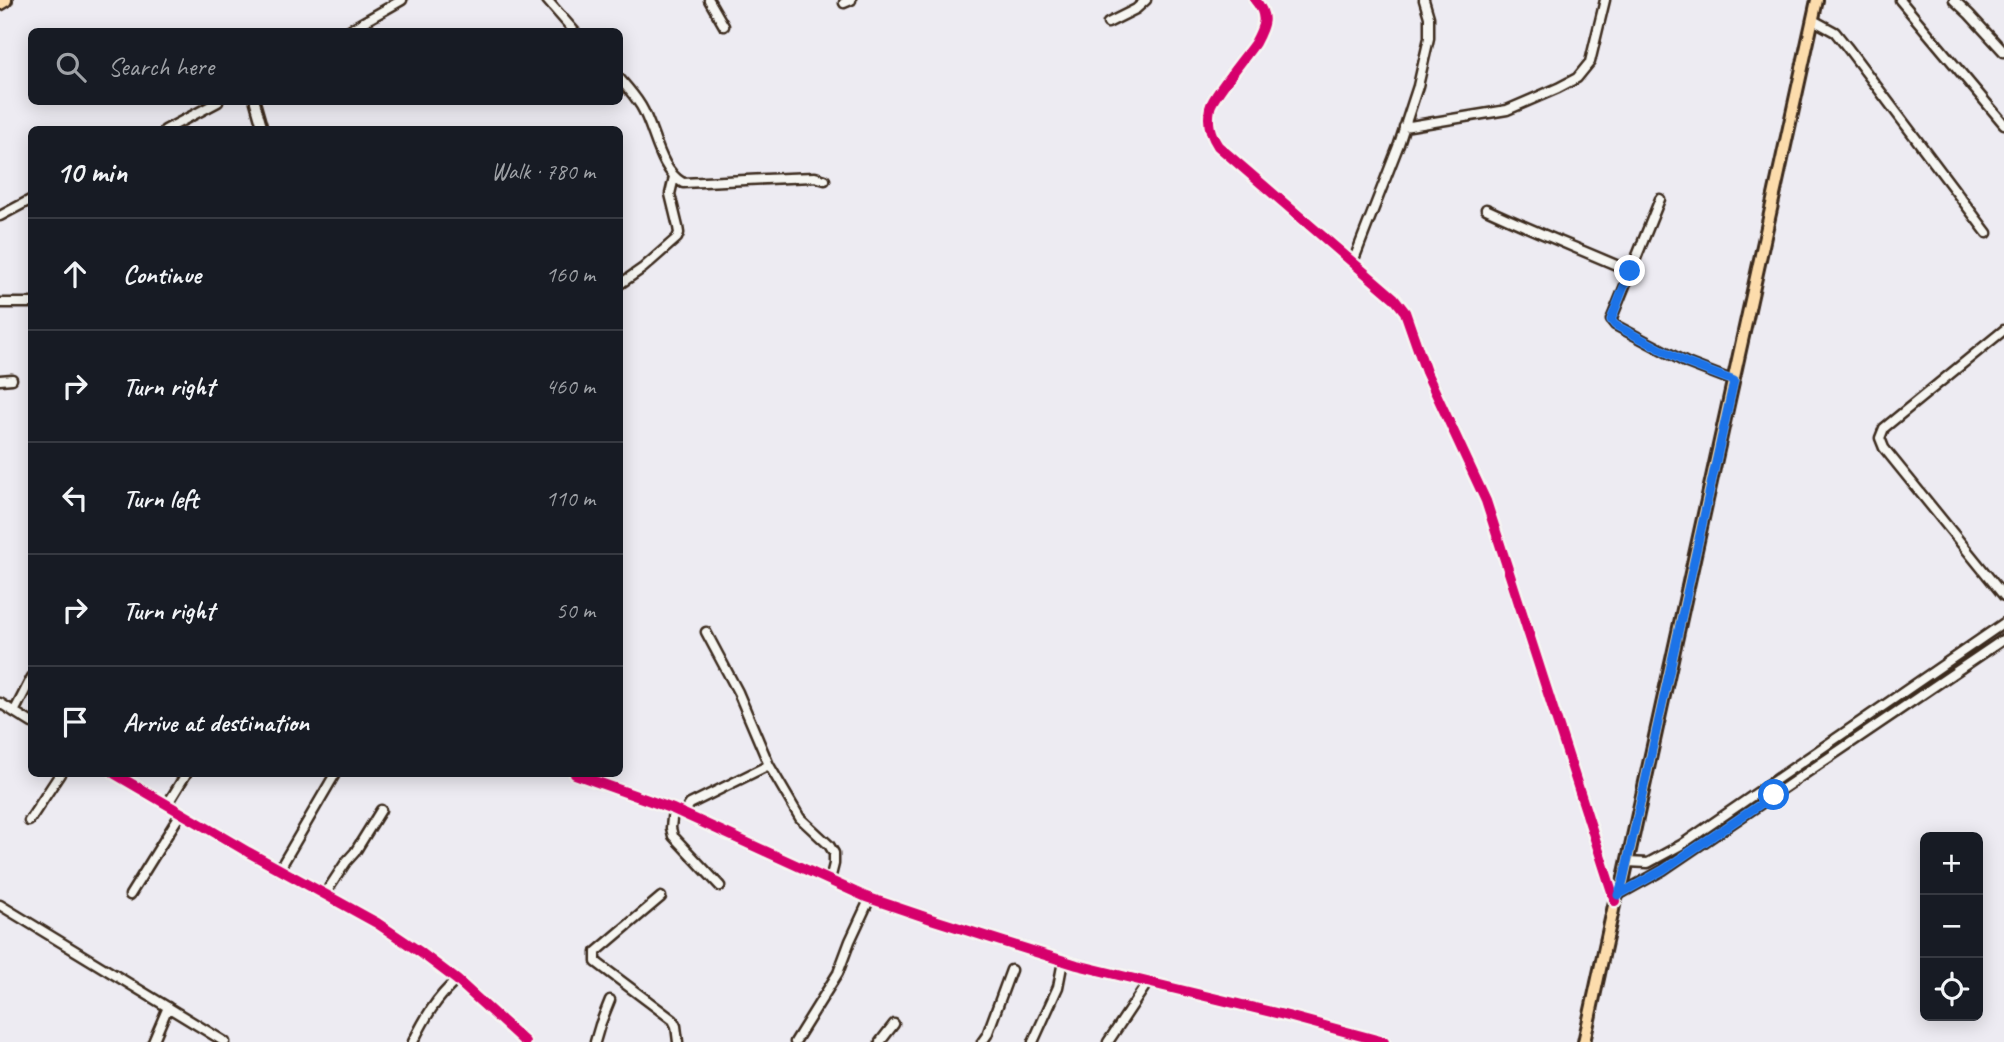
<!DOCTYPE html>
<meta charset="utf-8">
<style>
body{margin:0;font-family:Caveat,sans-serif;background:#20242c;color:#f1f3f6}
.controls{position:absolute;right:21px;bottom:21px;display:grid;overflow:hidden;border-radius:10px;box-shadow:0 4px 18px #0003}
.controls button{width:63px;height:63px;display:grid;place-items:center;padding:0;border:0;border-bottom:2px solid #363941;background:#171b24;color:#f1f3f6;font:35px sans-serif}
.stop{position:absolute;width:21px;height:21px;margin:-16px;border:5px solid #1a73e8;border-radius:50%;background:#fff}
.stop.end{background:#1a73e8;border-color:#fff;box-shadow:0 2px 7px #0008}
.list{margin:0;padding:0;list-style:none}
h2{display:flex;justify-content:space-between;align-items:center;height:91px;margin:0;padding:0 28px;font-size:30px}
h2 small{font-size:23px;font-weight:400;color:#9ea1a6}
.list li{display:grid;grid-template-columns:46px 1fr auto;gap:21px;align-items:center;box-sizing:border-box;height:112px;padding:0 28px;border-top:2px solid #363941}
.list b{display:block;font-size:26px;white-space:nowrap}
.list em{font-size:23px;font-style:normal;color:#9ea1a6}
.icon{flex:none;width:38px;height:38px;fill:none;stroke:currentColor;stroke-width:2;stroke-linecap:round;stroke-linejoin:round}
.map{position:relative;flex:none;width:2004px;height:1042px;overflow:hidden}
.search{position:absolute;background:#171b24;box-shadow:0 4px 18px #0003;left:28px;top:28px;width:595px;height:77px;display:flex;align-items:center;gap:18px;box-sizing:border-box;padding:0 24px;border-radius:10px;color:#9ea1a6;font-size:26px}
.panel{position:absolute;background:#171b24;box-shadow:0 4px 18px #0003;left:28px;top:126px;width:595px;height:651px;border-radius:10px}
.map>svg:first-child{display:block}
</style>
<div class="map">
<svg width="2004" height="1042" viewBox="0 0 2004 1042">
<rect width="100%" height="100%" fill="#edebf2"/>
<filter id="ink" filterUnits="userSpaceOnUse"><feTurbulence type="fractalNoise" baseFrequency=".0143" numOctaves="2"/><feDisplacementMap in="SourceGraphic" scale="14" xChannelSelector="R" yChannelSelector="G"/><feConvolveMatrix kernelMatrix="1 2 1 2 8 2 1 2 1" color-interpolation-filters="sRGB"/></filter>
<g filter="url(#ink)">
<g fill="none" stroke-linecap="round" stroke-linejoin="round">
<defs>
<path id="minor" d="M547,0L575,32
M709,0L724,26
M1255,0C1269,16 1264,26 1255,43C1247,55 1212,97 1210,108C1207,123 1210,134 1218,146L1394,298L1405,312L1426,372L1486,501L1615,901
M1900,0L2004,124
M1954,0L1969,14L2004,52
M844,3L851,0
M1813,20L1835,32L1847,47L1987,233
M1108,23L1136,9L1146,0
M346,32L402,0
M620,79C627,87 635,96 641,106C655,129 659,170 683,183L788,178L815,177L825,180
M255,102L263,130
M1404,127L1507,110L1558,88L1577,78L1590,62L1605,0
M165,130L218,102
M1660,199L1611,320L1615,325L1687,363L1734,381
M1486,209C1533,231 1582,250 1630,271
M0,216L32,199
M1353,262L1399,144L1418,86L1429,38V17L1424,0
M620,284L643,268L677,238L679,233L678,227L670,194L674,177
M0,303H32
M2004,330L1884,428L1880,438L1884,448L2004,596
M0,380L12,379
M706,632L738,692L769,765L800,818L829,845L834,853V864L830,880
M0,703L32,723
M14,712L32,677
M115,774L248,852L377,923L420,952L457,980L525,1042
M575,774L673,809L866,897L931,919L1077,965L1288,1016L1384,1042
M167,805L186,774
M673,809L671,828L673,836L720,886
M683,814L690,804L769,765
M29,821L60,774
M1627,862L1648,863L1681,845L2004,623
M279,870L335,774
M325,894L346,862L355,852L381,810
M130,895L181,813
M1618,895L1663,870L2004,639
M661,897L596,952V962L673,1020L676,1026L678,1042
M0,905L225,1042
M153,1042L168,1007
M413,1042C425,1018 436,998 457,980
M595,1042L600,1025L610,1000
M795,1042L838,973L850,941L870,898
M880,1042L894,1024
M982,1042L987,1035L1011,970
M1033,1042L1058,987L1063,961
M1108,1042L1148,982"/>
<path id="major" d="M1584,1042L1615,901L1623,882L1817,0"/>
<path id="highway" d="M0,3L5,0"/>
</defs>
<use href="#minor" stroke="#3b2a1e" stroke-width="13"/>
<use href="#major" stroke="#3b2a1e" stroke-width="16"/>
<use href="#highway" stroke="#3b2a1e" stroke-width="18"/>
<use href="#minor" stroke="#f6f6f2" stroke-width="8"/>
<use href="#major" stroke="#fcdcac" stroke-width="10"/>
<use href="#highway" stroke="#fcdcac" stroke-width="12"/>
<defs>
<path id="cycleway" d="M1255,0C1269,16 1264,26 1255,43C1247,55 1212,97 1210,108C1207,123 1210,134 1218,146L1394,298L1405,312L1426,372L1486,501L1615,901
M115,774L248,852L377,923L420,952L457,980L525,1042
M575,774L673,809L866,897L931,919L1077,965L1288,1016L1384,1042"/>
</defs>
<use href="#cycleway" stroke="#f6f6f2" stroke-width="15"/>
<use href="#cycleway" stroke="#d6006c" stroke-width="10"/>
</g>
</g>
<g fill="none" stroke-linecap="round" stroke-linejoin="round" filter="url(#ink)">
<path stroke="#1a73e8" stroke-width="9" d="M1630,271L1611,320L1615,325L1687,363L1734,381L1623,881L1618,895L1663,870L1774,795"/>
</g>
</svg>
<div class="controls">
<button>+</button>
<button>−</button>
<button><svg class="icon" aria-label="locate" viewBox="0 0 24 24"><circle cx="12" cy="12" r="6"/><path d="M12 2v4M12 18v4M2 12h4M18 12h4"/></svg></button>
</div>
<div class="stop" style="left:1774px;top:795px"></div>
<div class="stop end" style="left:1630px;top:271px"></div>
<div class="search"><svg class="icon" aria-label="search" viewBox="0 0 24 24"><circle cx="10" cy="10" r="6"/><path d="M15 15l6 6"/></svg>Search here</div>
<section class="panel">
<h2>10 min<small>Walk · 780 m</small></h2>
<ul class="list">
<li><svg class="icon" aria-label="ahead" viewBox="0 0 24 24"><path d="M12 20V5M6 11l6-6 6 6"/></svg><div><b>Continue</b></div><em>160 m</em></li>
<li><svg class="icon" aria-label="right" viewBox="0 0 24 24"><path d="M7 20v-9h11M14 6l5 5-5 5"/></svg><div><b>Turn right</b></div><em>460 m</em></li>
<li><svg class="icon" aria-label="left" viewBox="0 0 24 24"><path d="M17 20v-9H6M10 6l-5 5 5 5"/></svg><div><b>Turn left</b></div><em>110 m</em></li>
<li><svg class="icon" aria-label="right" viewBox="0 0 24 24"><path d="M7 20v-9h11M14 6l5 5-5 5"/></svg><div><b>Turn right</b></div><em>50 m</em></li>
<li><svg class="icon" aria-label="arrive" viewBox="0 0 24 24"><path d="M6 21V4h12l-3 4 3 4H6"/></svg><div><b>Arrive at destination</b></div></li>
</ul>
</section>
</div>
